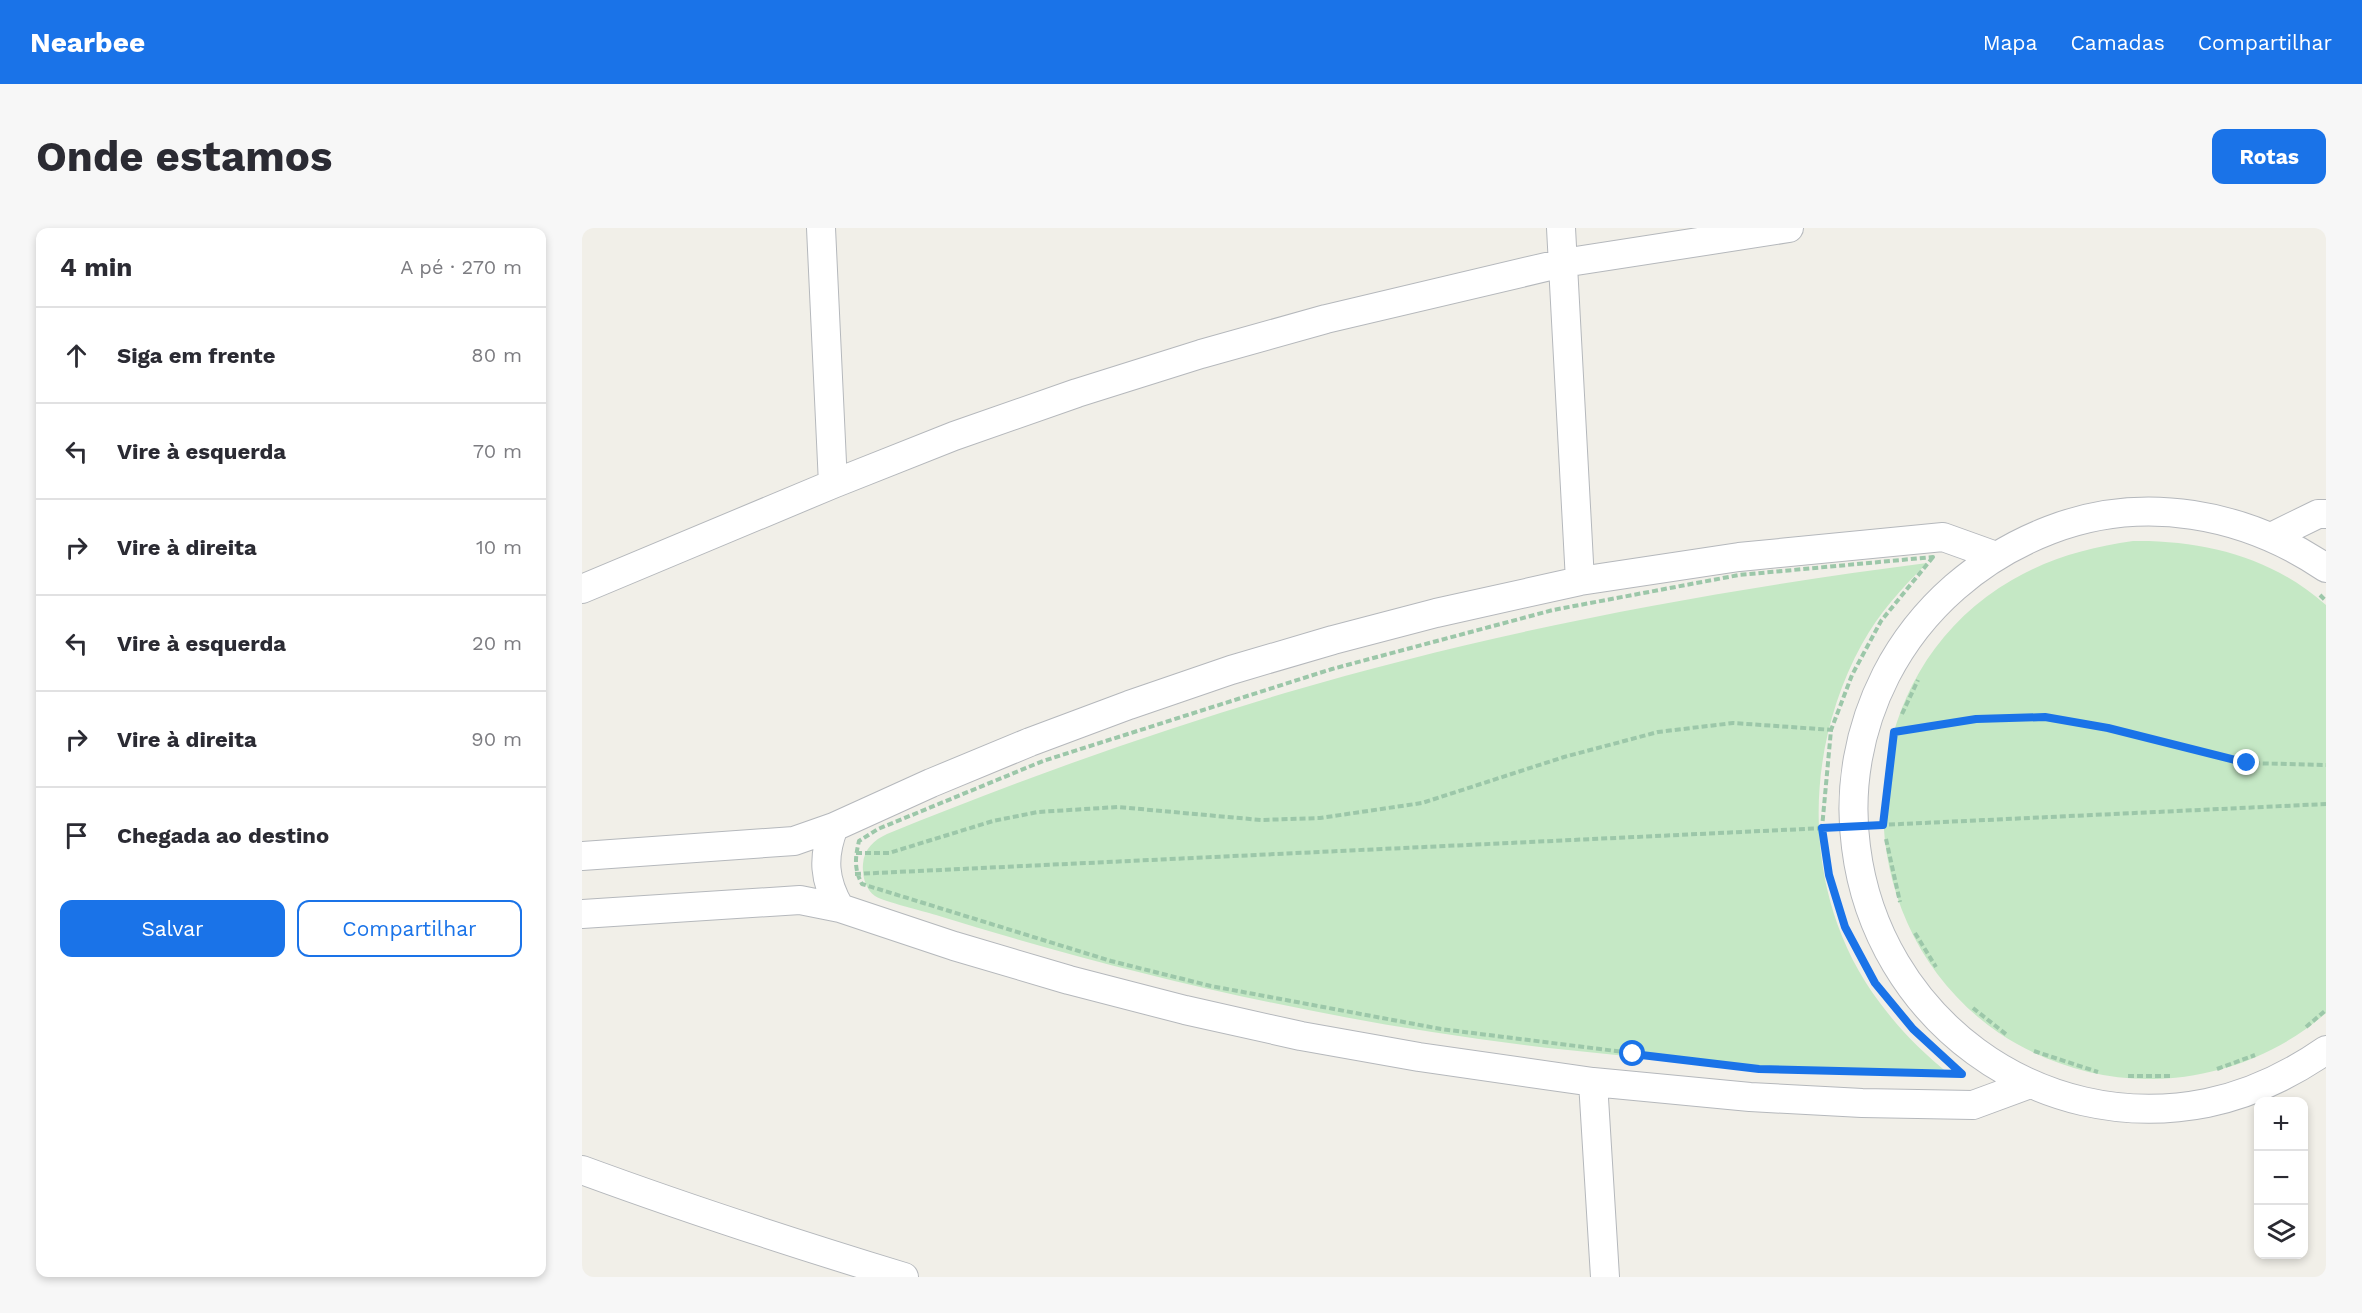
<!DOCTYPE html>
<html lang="pt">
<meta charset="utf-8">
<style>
body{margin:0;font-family:"Work Sans",sans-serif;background:#f7f7f7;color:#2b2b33}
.controls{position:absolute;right:18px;bottom:18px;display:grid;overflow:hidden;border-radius:12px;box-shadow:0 3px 9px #0003}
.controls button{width:54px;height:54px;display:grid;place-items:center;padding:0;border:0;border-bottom:2px solid #e1e1e2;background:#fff;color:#2b2b33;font:30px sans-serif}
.stop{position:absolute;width:18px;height:18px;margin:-14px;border:4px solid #1a73e8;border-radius:50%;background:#fff}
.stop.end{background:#1a73e8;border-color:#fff;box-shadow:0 2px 6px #0008}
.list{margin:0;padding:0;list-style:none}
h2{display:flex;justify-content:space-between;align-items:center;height:78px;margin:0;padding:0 24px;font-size:26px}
h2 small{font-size:20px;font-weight:400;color:#7c7c81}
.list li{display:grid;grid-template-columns:39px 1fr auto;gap:18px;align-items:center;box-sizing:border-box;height:96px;padding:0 24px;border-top:2px solid #e1e1e2}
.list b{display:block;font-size:22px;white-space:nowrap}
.list em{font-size:20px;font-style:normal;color:#7c7c81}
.actions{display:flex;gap:12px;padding:18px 24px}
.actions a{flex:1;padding:14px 0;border:2px solid #1a73e8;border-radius:12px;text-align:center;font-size:21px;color:#1a73e8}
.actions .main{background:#1a73e8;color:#fff}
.icon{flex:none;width:33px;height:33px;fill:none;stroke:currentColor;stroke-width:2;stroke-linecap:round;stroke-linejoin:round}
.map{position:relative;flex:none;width:1744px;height:1049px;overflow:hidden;border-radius:12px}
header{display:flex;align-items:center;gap:36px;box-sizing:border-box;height:84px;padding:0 30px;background:#1a73e8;color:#fff}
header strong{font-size:28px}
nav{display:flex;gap:33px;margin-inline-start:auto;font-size:21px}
.intro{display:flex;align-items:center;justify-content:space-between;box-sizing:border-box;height:144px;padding:0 36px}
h1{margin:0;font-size:42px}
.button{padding:15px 27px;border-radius:12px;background:#1a73e8;color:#fff;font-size:21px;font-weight:700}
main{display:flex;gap:36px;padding:0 36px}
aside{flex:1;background:#fff;border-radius:12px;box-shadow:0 3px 9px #0003}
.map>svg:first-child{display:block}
</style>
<header>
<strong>Nearbee</strong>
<nav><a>Mapa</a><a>Camadas</a><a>Compartilhar</a></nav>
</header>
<div class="intro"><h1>Onde estamos</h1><a class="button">Rotas</a></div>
<main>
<aside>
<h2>4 min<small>A pé · 270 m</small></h2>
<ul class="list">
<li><svg class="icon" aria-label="ahead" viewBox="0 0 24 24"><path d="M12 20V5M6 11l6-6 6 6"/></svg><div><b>Siga em frente</b></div><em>80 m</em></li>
<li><svg class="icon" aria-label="left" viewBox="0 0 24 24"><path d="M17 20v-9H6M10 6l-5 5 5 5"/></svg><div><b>Vire à esquerda</b></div><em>70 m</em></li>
<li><svg class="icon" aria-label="right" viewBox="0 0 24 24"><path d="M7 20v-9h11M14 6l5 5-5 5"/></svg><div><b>Vire à direita</b></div><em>10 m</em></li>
<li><svg class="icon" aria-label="left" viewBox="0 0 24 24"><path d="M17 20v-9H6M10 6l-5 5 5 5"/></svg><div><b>Vire à esquerda</b></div><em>20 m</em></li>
<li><svg class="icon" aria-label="right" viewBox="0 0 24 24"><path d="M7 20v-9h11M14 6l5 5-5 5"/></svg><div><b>Vire à direita</b></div><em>90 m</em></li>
<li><svg class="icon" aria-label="arrive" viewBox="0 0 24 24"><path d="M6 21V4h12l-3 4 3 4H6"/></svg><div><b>Chegada ao destino</b></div></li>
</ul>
<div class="actions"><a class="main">Salvar</a><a>Compartilhar</a></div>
</aside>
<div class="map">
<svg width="1744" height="1049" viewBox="0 0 1744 1049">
<rect width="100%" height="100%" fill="#f1efe8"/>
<path fill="#c5e8c5" d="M1551,313C1622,312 1690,329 1744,377V785C1695,828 1631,851 1566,851C1513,851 1461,834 1417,805C1259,697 1262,449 1430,352C1468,330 1508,319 1551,313Z
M1345,335C1320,360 1297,385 1280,416C1219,527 1220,672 1298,775C1318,802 1341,825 1367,846C1240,843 1113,836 986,822C772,799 560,751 354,687C341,683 303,674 293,668C283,661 280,647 281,636C282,621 292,612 305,606C435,553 568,505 703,465C913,403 1128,363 1345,335Z"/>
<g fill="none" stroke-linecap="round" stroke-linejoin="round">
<defs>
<path id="minor" d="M239,0L251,256
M979,0L998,353
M1689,309L1736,286H1744
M1744,340C1663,285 1561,266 1468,302C1398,329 1339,379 1304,447C1277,500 1266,560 1274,619C1295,789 1455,909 1625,875C1668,866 1708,847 1744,822
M0,361L251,256L372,208L495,165L619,126L744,91L981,35L1207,0
M252,599C240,629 242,653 258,680
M0,628L212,613L252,599L349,555L448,514L547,477L649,442L751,412L854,385L998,353L1157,329L1361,309L1414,328
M0,686L218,672L258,680L372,718L487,752L603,782L719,808L837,829L1011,854L1168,869L1280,875L1391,877L1448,856
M1011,854L1023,1049
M0,942C106,981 214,1016 322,1049"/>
</defs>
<use href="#minor" stroke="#b5b8bc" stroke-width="30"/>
<path stroke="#9cc7a9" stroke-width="4" stroke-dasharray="6 3" stroke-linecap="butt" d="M1351,329L1299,393L1270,447L1249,502L1240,600L1247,647L1263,699L1293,755L1331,801L1380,846L1177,841L859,801L629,758L529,733L280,656C272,641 273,630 277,613L296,601L461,533L750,441L971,382L1157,347Z
M1738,367L1744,373
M1320,486L1336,452
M1309,504L1394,491L1463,489L1526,500L1665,535L1744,537
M1302,586L1310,516
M1298,597L1744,576
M1304,611L1318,674
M274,625H307L411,593L456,584L536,579L679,592L738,590L840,575L982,529L1076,504L1151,495L1251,502
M273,646L1243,600
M1333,705L1354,739
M1391,780L1425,807
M1724,799L1744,782
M1452,823L1516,844
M1635,841L1673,827
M1546,848H1590"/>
<use href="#minor" stroke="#fff" stroke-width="28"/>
</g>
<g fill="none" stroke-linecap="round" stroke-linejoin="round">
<path stroke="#1a73e8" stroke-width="8" d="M1051,826L1177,841L1380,846L1331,801L1293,755L1263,699L1247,647L1240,600L1301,597L1312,504L1394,491L1463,489L1526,500L1665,535"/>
</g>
</svg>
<div class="controls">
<button>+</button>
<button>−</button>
<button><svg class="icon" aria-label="layers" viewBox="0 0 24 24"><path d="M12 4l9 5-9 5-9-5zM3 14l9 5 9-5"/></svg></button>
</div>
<div class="stop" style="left:1051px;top:826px"></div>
<div class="stop end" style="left:1665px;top:535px"></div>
</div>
</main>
